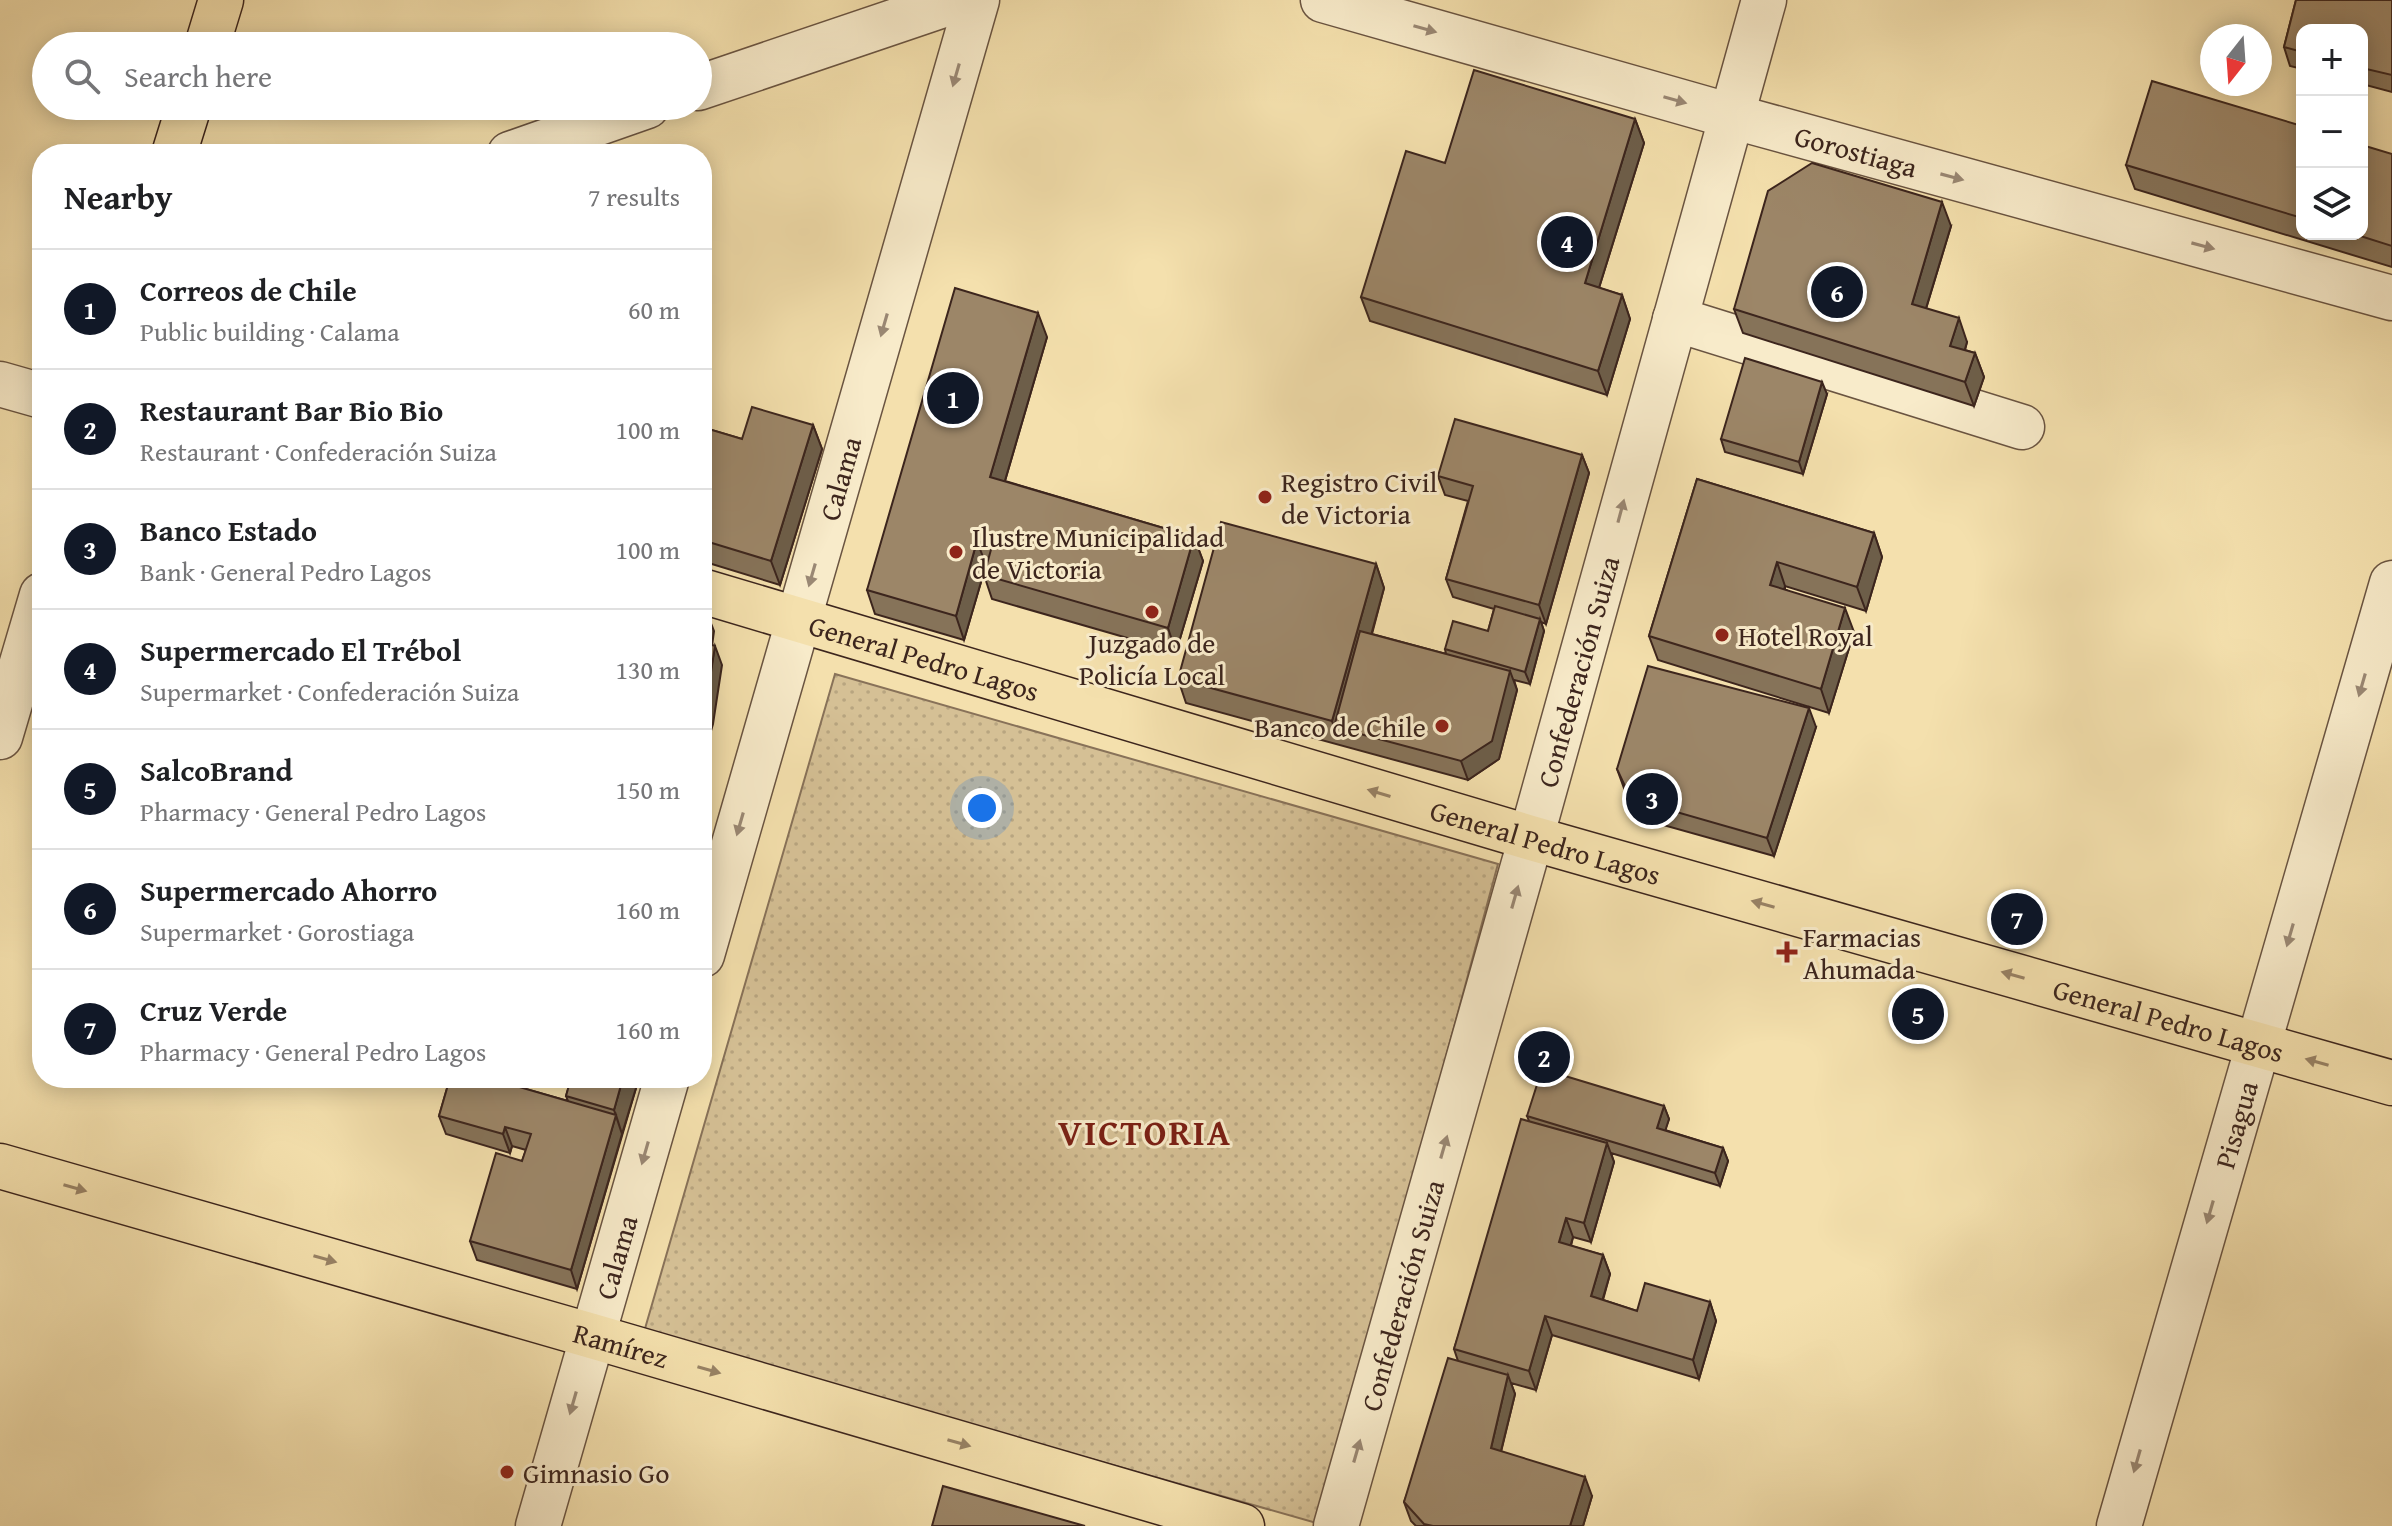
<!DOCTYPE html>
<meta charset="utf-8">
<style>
body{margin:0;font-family:"Gentium Book Plus",serif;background:#f6f6f6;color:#202124}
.controls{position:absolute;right:24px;top:24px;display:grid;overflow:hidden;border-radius:16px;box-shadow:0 4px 20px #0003}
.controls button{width:72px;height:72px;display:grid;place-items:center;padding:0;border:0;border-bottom:2px solid #e0e0e0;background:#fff;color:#202124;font:40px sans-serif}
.compass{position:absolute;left:2200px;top:24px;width:72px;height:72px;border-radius:50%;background:#fff;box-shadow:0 4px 20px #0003;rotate:197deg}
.you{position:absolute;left:982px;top:808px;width:28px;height:28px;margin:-20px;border:6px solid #fff;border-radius:50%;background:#1a73e8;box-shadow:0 0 0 12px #1a73e833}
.badge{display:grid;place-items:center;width:52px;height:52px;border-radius:50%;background:#111827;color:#fff;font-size:26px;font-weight:700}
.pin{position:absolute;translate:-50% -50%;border:4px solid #fff;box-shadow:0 2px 8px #0006}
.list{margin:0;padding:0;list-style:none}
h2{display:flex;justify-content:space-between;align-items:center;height:104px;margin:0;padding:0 32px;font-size:34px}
h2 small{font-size:26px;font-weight:400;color:#757577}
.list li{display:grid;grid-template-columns:52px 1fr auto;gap:24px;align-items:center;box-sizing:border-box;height:120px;padding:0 32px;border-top:2px solid #e0e0e0}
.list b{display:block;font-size:30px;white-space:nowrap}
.list p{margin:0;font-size:26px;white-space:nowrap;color:#757577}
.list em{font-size:26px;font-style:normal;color:#757577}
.icon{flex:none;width:44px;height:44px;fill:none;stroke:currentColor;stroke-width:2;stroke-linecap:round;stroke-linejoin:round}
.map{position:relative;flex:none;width:2392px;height:1526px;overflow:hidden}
.search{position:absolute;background:#fff;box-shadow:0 4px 20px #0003;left:32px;top:32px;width:680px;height:88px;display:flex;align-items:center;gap:20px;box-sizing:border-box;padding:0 28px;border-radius:44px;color:#757577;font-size:30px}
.panel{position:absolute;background:#fff;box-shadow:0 4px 20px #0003;left:32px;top:144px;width:680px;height:944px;border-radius:32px}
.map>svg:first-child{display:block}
</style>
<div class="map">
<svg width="2392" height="1526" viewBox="0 0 2392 1526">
<defs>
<pattern id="park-dots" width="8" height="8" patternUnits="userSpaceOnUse" patternTransform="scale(2)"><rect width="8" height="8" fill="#d5c095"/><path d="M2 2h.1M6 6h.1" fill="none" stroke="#b8a580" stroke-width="1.8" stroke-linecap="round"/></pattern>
</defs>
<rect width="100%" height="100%" fill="#f4e0ad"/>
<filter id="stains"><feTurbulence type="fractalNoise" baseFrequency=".0025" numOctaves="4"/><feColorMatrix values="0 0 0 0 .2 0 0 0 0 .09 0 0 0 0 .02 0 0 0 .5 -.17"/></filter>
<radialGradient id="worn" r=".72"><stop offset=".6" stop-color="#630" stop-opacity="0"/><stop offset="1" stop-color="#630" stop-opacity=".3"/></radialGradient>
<path fill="url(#park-dots)" stroke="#887259" stroke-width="2" d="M835,674L1498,864L1320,1524L644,1332Z"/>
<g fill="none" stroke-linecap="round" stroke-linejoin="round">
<defs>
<g id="minor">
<path id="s1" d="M1323,0L1731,116L2392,298"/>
<path d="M698,88L958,0"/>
<path d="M510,154L647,106"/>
<path d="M1675,319L2022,427"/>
<path d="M0,384L42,396"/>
<path d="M0,737L42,595"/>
<path id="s2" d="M702,955L977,0"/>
<path id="s3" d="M538,1526L667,1078"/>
<path id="s4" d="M1336,1526L1531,838L1764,0"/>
<path id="s5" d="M2119,1526L2392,583"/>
</g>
<g id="major">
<path d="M207,46L221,0"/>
<path d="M174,154L189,106"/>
<path id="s6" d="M702,591L1531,838L2392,1083"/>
<path id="s7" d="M0,1166L592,1336L1242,1526"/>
</g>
</defs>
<use href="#minor" stroke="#6a5441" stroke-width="47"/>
<use href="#major" stroke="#3c251d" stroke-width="47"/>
<use href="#minor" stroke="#f8ebca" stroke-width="44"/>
<use href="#major" stroke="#f4e0ad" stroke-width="44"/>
</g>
<path fill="#867359" stroke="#3c251d" stroke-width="2" d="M2296,0H2392V92L2362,84V30H2302V69L2290,66L2284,47Z
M1635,119L1644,143L1599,288L1622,295L1630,319L1607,395L1370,321L1361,297L1445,163Z
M2302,126V234H2362L2392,154V267L2135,189L2126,165Z
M1951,226L1926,309L1967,342L1965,350L1975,353L1984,377L1974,406L1743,333L1734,309Z
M1047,337L1005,481L1194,537L1203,561L1176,652L992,599L984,575L986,565L964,640L875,614L867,590Z
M1827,394L1803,474L1725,452L1721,439Z
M813,425L822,449L780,585L702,561V427L742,439Z
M1582,455L1589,473L1546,624L1541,622L1544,631L1530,684L1514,680L1517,690L1499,759L1468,780L1186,703L1178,679L1376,564L1384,588L1372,634L1446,654L1445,649L1488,631L1494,609L1453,597L1446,579L1468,501L1445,495L1438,476Z
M1697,479L1874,533L1882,557L1866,611L1785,586V589L1854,632L1829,713L1658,660L1649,636Z
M1816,727L1774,856L1638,818L1624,788L1617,769Z
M450,1078H514L512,1085L568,1101L566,1096L569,1086L542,1078H639L577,1289L477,1260L470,1241L522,1161L526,1150L512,1146L510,1153L446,1134L439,1116Z
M1664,1106L1669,1119L1665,1130L1723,1148L1728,1161L1720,1186L1611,1153L1614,1162L1591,1242L1573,1237L1571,1246L1603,1255L1610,1274L1603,1300L1637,1311L1710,1302L1716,1321L1699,1379L1552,1335L1536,1390L1511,1383L1515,1394L1501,1452L1592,1496L1583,1526H1416L1411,1521L1404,1502L1458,1361L1454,1349L1529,1121L1527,1116Z"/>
<path fill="#6d5e49" stroke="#3c251d" stroke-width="2" d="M1635,119L1644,143L1593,307L1585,283Z
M1942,202L1951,226L1920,328L1912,304Z
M1622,295L1630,319L1607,395L1598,371Z
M1038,313L1047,337L999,501L990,477Z
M1959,318L1967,342L1959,370L1950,346Z
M1975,353L1984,377L1974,406L1965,382Z
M1822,382L1827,394L1803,474L1799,462Z
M813,425L822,449L780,585L771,561Z
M1582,455L1589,473L1546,624L1539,605Z
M1874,533L1882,557L1866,611L1857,587Z
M1194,537L1203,561L1176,652L1168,628Z
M977,541L986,565L964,640L956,616Z
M1777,562L1785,586L1779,609L1770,585Z
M1376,564L1384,588L1345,730L1334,727L1332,721Z
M1845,608L1854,632L1829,713L1821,689Z
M707,613L714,631L710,661L704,642Z
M1540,619L1544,631L1530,684L1525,672Z
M715,646L722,665L713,724L702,762V720Z
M1510,671L1517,690L1499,759L1468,780L1461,761Z
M1809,708L1816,727L1774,856L1767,838Z
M500,1078H514L508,1100Z
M623,1078H639L622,1134L614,1110Z
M1664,1106L1669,1119L1662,1141L1657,1128Z
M616,1115L622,1134L577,1289L571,1270Z
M505,1127L512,1146L510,1153L503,1134Z
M1607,1143L1614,1162L1591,1242L1584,1223Z
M1723,1148L1728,1161L1720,1186L1715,1173Z
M1566,1218L1573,1237L1566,1261L1559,1242Z
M1603,1255L1610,1274L1598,1315L1591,1296Z
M1710,1302L1716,1321L1699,1379L1693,1360Z
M1545,1316L1552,1335L1536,1390L1529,1371Z
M1508,1375L1515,1394L1497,1467L1491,1448Z
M1585,1477L1592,1496L1583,1526H1570Z"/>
<path fill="#9c8668" stroke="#3c251d" stroke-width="2" d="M2296,0H2392V75L2362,68V30H2302V52L2284,47Z
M1474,70L1635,119L1585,283L1622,295L1598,371L1361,297L1406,151L1445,163Z
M2152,81L2302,126V218L2126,165Z
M2362,145L2392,154V246L2354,234H2362Z
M1812,163L1942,202L1912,304L1959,318L1950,346L1975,353L1965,382L1734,309L1768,191Z
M955,288L1038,313L990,477L1194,537L1168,628L984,575L992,546L977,541L956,616L867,590Z
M1745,358L1822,382L1799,462L1721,439Z
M752,407L813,425L771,561L702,540V427L742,439Z
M1455,419L1582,455L1539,605L1446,579L1473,486L1438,476Z
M1697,479L1874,533L1857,587L1777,562L1770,585L1845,608L1821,689L1649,636Z
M1221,522L1376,564L1332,721L1178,679Z
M1495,606L1540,619L1525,672L1445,649L1453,621L1488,631Z
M702,611L707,613L704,642L715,646L706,705L702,720Z
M1360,631L1510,671L1492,741L1461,761L1334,727Z
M1648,666L1809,708L1767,838L1631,799L1617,769Z
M1542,1069L1664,1106L1657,1128L1723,1148L1715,1173L1527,1116Z
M450,1078H488L616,1115L571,1270L470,1241L496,1153L522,1161L531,1134L505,1127L503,1134L439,1116Z
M571,1078H623L614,1110L566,1096Z
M1521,1119L1607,1143L1584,1223L1566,1218L1559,1242L1603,1255L1591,1296L1637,1311L1645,1283L1710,1302L1693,1360L1545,1316L1529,1371L1454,1349Z
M1448,1358L1508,1375L1491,1448L1585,1477L1570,1526H1433L1424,1524L1404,1502Z
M943,1486L1085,1526H932Z"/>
<defs><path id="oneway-solid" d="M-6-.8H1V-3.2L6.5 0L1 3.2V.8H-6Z" transform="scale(2)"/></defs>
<g fill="#9a8874">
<use href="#oneway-solid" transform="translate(1425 29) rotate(16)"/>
<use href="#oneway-solid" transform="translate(956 75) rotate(106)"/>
<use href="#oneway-solid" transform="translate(1675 100) rotate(16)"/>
<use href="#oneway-solid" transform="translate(1952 177) rotate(15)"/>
<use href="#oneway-solid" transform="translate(2203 246) rotate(15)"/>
<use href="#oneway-solid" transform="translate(884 325) rotate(106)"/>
<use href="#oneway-solid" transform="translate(1621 511) rotate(-75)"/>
<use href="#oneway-solid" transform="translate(812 575) rotate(106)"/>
<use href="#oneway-solid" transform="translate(2362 685) rotate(106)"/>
<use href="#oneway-solid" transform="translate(740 824) rotate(106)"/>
<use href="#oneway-solid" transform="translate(1515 897) rotate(-74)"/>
<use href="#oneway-solid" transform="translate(2290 935) rotate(106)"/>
<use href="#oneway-solid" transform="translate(1444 1147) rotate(-74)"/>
<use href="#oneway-solid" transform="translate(645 1153) rotate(106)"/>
<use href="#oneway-solid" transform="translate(2210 1212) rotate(106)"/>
<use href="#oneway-solid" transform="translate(573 1403) rotate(106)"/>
<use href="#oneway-solid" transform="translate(1357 1451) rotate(-74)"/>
<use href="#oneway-solid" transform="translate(2137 1461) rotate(106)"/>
</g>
<g fill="#988265">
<use href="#oneway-solid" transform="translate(1379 793) rotate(-163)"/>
<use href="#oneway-solid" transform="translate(1763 904) rotate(-164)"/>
<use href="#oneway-solid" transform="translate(2013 975) rotate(-164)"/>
<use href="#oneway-solid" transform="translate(2317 1062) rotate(-164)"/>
<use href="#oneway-solid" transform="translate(75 1188) rotate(16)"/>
<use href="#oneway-solid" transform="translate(325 1259) rotate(16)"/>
<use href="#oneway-solid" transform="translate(709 1370) rotate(16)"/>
<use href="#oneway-solid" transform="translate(959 1443) rotate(16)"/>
</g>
<g fill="#8f2418" stroke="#f8ebca" stroke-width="3">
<circle cx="1265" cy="497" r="8"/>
<circle cx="956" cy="552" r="8"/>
<circle cx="1152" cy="612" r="8"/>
<circle cx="1722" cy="635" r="8"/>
<circle cx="1442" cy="726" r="8"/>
<path d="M1783 940h8v8h8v8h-8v8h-8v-8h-8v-8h8z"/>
<circle cx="507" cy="1472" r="8"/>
</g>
<g text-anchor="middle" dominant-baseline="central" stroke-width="6" stroke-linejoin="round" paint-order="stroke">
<g font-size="28" fill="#3c251d" stroke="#f8ebca">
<text stroke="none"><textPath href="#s1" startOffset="554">Gorostiaga</textPath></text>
<text stroke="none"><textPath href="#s2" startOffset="496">Calama</textPath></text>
<text stroke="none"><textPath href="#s6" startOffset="232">General Pedro Lagos</textPath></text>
<text stroke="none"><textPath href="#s4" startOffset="888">Confederación Suiza</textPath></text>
<text stroke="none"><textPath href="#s6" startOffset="880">General Pedro Lagos</textPath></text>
<text stroke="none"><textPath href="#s6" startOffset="1528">General Pedro Lagos</textPath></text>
<text stroke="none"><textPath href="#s5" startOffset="418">Pisagua</textPath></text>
<text stroke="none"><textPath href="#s3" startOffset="280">Calama</textPath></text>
<text stroke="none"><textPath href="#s4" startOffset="240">Confederación Suiza</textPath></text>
<text stroke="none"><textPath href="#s7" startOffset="646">Ramírez</textPath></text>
</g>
<g font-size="28" fill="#3c251d" stroke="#f8ebca" text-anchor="start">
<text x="1281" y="481">Registro Civil<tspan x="1281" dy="32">de Victoria</tspan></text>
<text x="972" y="536">Ilustre Municipalidad<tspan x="972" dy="32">de Victoria</tspan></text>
<text x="1738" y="635">Hotel Royal</text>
<text x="1152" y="642" text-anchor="middle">Juzgado de<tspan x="1152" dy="32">Policía Local</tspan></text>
<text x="1426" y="726" text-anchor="end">Banco de Chile</text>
<text x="1803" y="936">Farmacias<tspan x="1803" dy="32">Ahumada</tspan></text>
<text x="523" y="1472">Gimnasio Go</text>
</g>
<g font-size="36" font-weight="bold" letter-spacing="2" fill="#7a1f14" stroke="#f8ebca">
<text x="1145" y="1131">VICTORIA</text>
</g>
</g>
<rect width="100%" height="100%" filter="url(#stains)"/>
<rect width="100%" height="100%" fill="url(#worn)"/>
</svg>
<div class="controls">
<button>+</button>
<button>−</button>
<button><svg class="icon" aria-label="layers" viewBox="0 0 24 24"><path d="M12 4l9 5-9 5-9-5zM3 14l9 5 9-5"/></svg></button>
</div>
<svg class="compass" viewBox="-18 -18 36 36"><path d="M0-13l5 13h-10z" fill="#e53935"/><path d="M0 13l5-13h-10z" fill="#757577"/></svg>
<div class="you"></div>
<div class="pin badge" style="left:953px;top:398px">1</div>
<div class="pin badge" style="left:1544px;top:1057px">2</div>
<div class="pin badge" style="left:1652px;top:799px">3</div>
<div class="pin badge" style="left:1567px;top:242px">4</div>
<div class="pin badge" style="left:1918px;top:1014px">5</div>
<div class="pin badge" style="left:1837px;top:292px">6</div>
<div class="pin badge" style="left:2017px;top:919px">7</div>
<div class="search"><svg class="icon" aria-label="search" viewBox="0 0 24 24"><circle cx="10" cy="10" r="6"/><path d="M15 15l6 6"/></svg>Search here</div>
<section class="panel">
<h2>Nearby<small>7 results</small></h2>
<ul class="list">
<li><span class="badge">1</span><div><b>Correos de Chile</b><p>Public building · Calama</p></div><em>60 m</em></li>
<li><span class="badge">2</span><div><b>Restaurant Bar Bio Bio</b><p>Restaurant · Confederación Suiza</p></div><em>100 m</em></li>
<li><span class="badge">3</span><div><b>Banco Estado</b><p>Bank · General Pedro Lagos</p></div><em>100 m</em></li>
<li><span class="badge">4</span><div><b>Supermercado El Trébol</b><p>Supermarket · Confederación Suiza</p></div><em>130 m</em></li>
<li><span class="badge">5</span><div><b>SalcoBrand</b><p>Pharmacy · General Pedro Lagos</p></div><em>150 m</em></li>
<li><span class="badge">6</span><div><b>Supermercado Ahorro</b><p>Supermarket · Gorostiaga</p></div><em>160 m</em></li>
<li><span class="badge">7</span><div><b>Cruz Verde</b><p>Pharmacy · General Pedro Lagos</p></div><em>160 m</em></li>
</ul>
</section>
</div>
